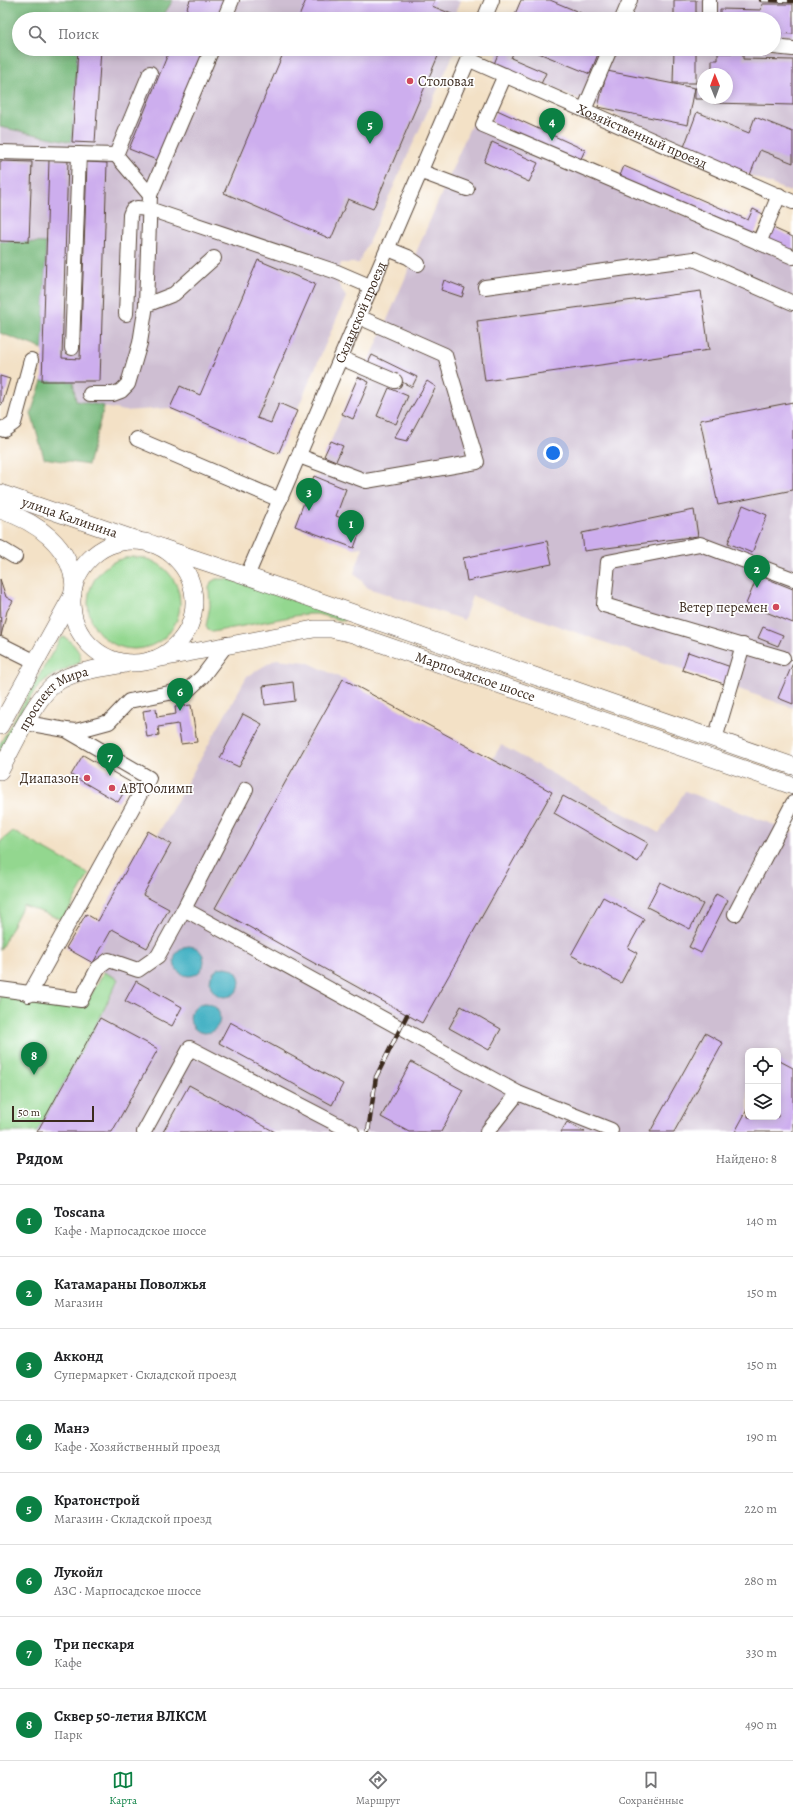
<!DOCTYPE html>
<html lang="ru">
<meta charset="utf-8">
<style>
body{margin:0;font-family:Alegreya,serif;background:#f2f2f2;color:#202124}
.controls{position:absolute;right:12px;bottom:12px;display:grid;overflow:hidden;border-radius:8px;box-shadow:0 2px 10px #0003}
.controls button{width:36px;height:36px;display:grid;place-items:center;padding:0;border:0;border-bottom:1px solid #e0e0e0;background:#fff;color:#202124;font:20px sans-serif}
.compass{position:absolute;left:697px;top:68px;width:36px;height:36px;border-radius:50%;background:#fff;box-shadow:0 2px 10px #0003;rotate:359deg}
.scale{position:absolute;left:12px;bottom:10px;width:82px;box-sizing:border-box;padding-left:4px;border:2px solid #3b2a1e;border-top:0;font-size:11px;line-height:14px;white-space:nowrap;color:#3b2a1e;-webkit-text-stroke:3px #fff;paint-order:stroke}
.you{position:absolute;left:553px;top:453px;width:14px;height:14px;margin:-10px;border:3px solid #fff;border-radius:50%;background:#1a73e8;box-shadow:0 0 0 6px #1a73e833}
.badge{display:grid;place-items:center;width:26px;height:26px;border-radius:50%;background:#0b8043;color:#fff;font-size:13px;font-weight:700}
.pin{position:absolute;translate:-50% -33px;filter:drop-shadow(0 1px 2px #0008)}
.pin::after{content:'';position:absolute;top:21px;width:14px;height:12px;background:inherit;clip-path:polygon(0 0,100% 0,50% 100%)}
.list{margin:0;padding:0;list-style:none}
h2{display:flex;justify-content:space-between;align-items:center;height:52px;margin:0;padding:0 16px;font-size:17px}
h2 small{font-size:13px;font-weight:400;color:#757577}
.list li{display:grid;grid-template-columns:26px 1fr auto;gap:12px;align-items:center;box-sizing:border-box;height:72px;padding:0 16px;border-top:1px solid #e0e0e0}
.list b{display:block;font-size:15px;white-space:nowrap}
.list p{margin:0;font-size:13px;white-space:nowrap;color:#757577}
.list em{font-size:13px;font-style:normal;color:#757577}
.icon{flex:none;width:22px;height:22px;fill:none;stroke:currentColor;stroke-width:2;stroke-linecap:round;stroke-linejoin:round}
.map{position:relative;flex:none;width:793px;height:1132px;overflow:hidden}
.search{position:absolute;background:#fff;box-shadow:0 2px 10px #0003;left:12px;right:12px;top:12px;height:44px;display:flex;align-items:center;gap:10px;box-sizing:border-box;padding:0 14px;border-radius:22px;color:#757577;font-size:15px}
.sheet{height:628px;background:#fff}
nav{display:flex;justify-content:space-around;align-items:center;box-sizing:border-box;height:56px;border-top:1px solid #e0e0e0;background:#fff;font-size:11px;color:#757577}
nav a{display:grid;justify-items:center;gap:2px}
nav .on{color:#0b8043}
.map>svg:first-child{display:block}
</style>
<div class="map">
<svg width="793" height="1132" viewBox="0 0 793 1132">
<rect width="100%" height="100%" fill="#fff"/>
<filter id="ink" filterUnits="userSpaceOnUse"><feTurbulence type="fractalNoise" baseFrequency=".025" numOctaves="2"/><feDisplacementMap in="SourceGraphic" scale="8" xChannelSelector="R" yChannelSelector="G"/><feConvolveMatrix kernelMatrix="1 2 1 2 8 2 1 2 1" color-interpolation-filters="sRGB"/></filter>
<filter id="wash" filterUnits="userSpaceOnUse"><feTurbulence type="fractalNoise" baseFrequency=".012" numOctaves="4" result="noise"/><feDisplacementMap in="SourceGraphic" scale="16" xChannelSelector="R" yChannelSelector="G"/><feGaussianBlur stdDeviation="0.9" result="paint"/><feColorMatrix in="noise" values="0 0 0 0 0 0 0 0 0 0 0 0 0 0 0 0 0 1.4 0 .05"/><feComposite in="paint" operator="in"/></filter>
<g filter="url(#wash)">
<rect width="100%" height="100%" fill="#f3e1c6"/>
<path fill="#cebed2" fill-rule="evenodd" d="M173,0H460L453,19H161Z
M521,0H793V185L790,192L684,147L598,107L494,64L500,49H774V19H513ZM703,74H727V98H703Z
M78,49H443L454,53L359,263H341L335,278L346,297L278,454L170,408L124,411L76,401L73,381H42L46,243L0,241V127L72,142Z
M471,125L793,262V708L472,596L464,620L368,588L354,573L363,547L354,548L362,526L336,516L346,489L318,478L331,441L358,377L372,355Z
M276,659L307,662L343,679L492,760L501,745L659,833L685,791L793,832V1132H37L100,1018L117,979L98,968L93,963L112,929L98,921L148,831L157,836L247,676ZM748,1051H778V1117H748Z"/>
<path fill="#93d78f" stroke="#678056" d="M88 603a46 46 0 1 1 92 0a46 46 0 1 1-92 0Z
M216,579H229L343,617L345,621L317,614H305L212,632L208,630L206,626L210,606L209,588L211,582Z
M64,637C69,639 84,654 80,661C77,665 50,675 43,682C24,701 13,729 0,753V744L60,639Z
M13,831L89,874L63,920L23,905L0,950V842Z
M104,972L118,979L100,1018L37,1132H0V994L84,1007Z"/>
<path fill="#76b87a" stroke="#58714c" d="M0,0H173L161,19H19V49H78L72,142L0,127Z
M0,241L46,243L43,349L0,333Z
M42,381H73L76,401L104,406L88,465L44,458L31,413Z"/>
<path fill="#47b2c5" stroke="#416e72" d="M174 961a15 15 0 1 1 30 0a15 15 0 1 1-30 0Z
M210 982a15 15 0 1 1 30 0a15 15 0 1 1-30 0Z
M190 1018a15 15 0 1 1 30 0a15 15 0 1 1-30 0Z"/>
<g id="blocks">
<path fill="#cdaeee" d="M190,0H225L217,19H183Z
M306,0H435L432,6L454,15L453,19H298Z
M521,0H550L581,13L579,19H513Z
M674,0H696V19H674Z
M762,4H793V34L774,33V19H720V9L761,10Z
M78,49H101L95,143L72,142Z
M170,49H205L159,161L129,149Z
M285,49H441L373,209L348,199L331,239L224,193Z
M500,49H515L511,58L546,73L541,84L494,64Z
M529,49H600L590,74Z
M674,49H696V83H673Z
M718,53H743V59L793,60V105L713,103V98H727V74H712V60H718Z
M607,71L695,88L688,125L598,107Z
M695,88H703V99H695Z
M497,110L585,150L579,163L491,122Z
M697,112L749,133L755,117L793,132V163L760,150L750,175L684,147Z
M492,142L538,163L529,182L484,162Z
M49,160L68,161L62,358L80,359L87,162L107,163L100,381H42Z
M0,161L32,162L29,242L0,241Z
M624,166L748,220L753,209L763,214L753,237L619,178Z
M771,227L793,237V251L766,239Z
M258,260L315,284L257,418L271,423L279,403L297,411L278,454L170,408L180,386L200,395Z
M444,280L465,288L462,297L441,290Z
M701,291L709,350L485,381L477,321Z
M372,355L417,377L412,387L367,365Z
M0,376L10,379L2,405L0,404Z
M358,377L369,382L353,419L342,414Z
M427,381L436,387L407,441L394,438Z
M389,388L408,396L396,424L377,416Z
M793,402V490L718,505L700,420Z
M331,441L343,446L336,461L324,456Z
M314,476L346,489L336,516L362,526L354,548L295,526Z
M743,505L767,515L752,553L728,543Z
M694,510L698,536L584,551L582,533Z
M547,541L552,564L467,581L463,558Z
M758,575L793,589V623L746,604Z
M0,579L6,597L13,601L7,611L1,636Z
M763,627L783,635L778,646L758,638Z
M688,652L731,667L724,684L682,670Z
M793,663V704L778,698Z
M343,679L552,792L422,1023L215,908Z
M293,682L295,701L265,705L263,686Z
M191,705L197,742L181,744L178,724L158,727L159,735L147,737L143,711L156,709L157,717L176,714L175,707Z
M243,714L262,724L239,767L220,758Z
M83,755L130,782L118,802L71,775Z
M563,796L648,843L638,862L554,813Z
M148,831L171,844L143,895L169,909L147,948L112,929L93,963L66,948L86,914L98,921Z
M660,882L703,904L690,929L647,907Z
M716,894L728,900L701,953L689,947Z
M603,897L644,919L628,948L637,953L621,983L571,955Z
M136,981L182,1007L172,1026L125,1001Z
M461,1006L501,1029L489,1050L449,1028Z
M100,1018L158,1049L112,1132H37Z
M230,1022L343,1084L332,1105L219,1043Z
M705,1033L723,1043L674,1132H650Z
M778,1060L793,1068V1132H735L748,1108V1117H778Z
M411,1062L463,1090L441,1132H409L381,1117Z
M189,1085L275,1132H163Z
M567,1122L585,1132H561Z"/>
</g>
</g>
<g filter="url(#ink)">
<use href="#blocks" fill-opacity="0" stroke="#574537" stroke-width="1"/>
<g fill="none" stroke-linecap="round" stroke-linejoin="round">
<defs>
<g id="minor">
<path d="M224,19L232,0"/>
<path d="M484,19L492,0"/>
<path d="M622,19L630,0"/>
<path d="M709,19V0"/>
<path d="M774,47L793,49"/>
<path id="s1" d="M470,60L793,202"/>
<path d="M150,73L116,155L150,195"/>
<path d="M505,75L483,125L793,257"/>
<path d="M584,110L610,49"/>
<path d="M0,152L116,155"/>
<path d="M422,172L467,189"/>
<path d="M759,243L779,195"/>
<path d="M388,249L408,257L418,264"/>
<path d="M485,287L694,259L793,303"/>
<path d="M146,305L174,294L214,258"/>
<path d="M126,314L130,215L132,210L137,208L149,209L337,272L372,287"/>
<path d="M72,348L79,154"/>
<path d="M341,358L395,381"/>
<path d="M90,394H113L121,391L128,384L140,343L146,305L150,195L212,49"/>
<path d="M0,428L4,430L14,423L31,360"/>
<path d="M137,439L280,500"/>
<path d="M299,456L366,481L477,462L445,355L359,317"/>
<path d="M0,548L15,557"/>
<path id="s2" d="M247,576L473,49"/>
<path d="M0,644L36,662"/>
<path d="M783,658L604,605L608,562L700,544L793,579"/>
<path d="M26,723L66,730L149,778L29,995"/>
<path d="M66,730L76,731L109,722L129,701L189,689L202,677L227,644"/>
<path d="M715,739L743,645"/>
<path d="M246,789L184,909L518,1093L611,1130L610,1132"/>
<path d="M735,914L793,803"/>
<path d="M0,989L81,1000L98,968L109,960L138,970L158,956L184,909"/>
<path d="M144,1132L190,1048L352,1132"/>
<path d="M487,1132L518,1093"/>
</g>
<g id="major">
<path id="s3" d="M0,493L137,540"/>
<path d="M0,510C36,521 72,546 74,587"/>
<circle cx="133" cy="602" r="61"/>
<path d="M163,548L247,576L793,766"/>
<path id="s4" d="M151,660L314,629H331L353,634L793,786"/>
<path d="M0,726L73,594"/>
<path id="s5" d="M0,771C12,749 36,696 56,683C75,670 104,668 126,664"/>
</g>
</defs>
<use href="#minor" stroke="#574537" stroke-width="16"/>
<use href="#major" stroke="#574537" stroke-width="18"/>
<use href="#minor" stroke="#fff" stroke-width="14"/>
<use href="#major" stroke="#fff" stroke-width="17"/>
<defs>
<path id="rail" d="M761,0L793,1
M368,1132L376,1077L407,1015"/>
</defs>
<use href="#rail" stroke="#3b2a1e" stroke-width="4.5"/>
<use href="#rail" stroke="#fff" stroke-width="3" stroke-dasharray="9" stroke-linecap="butt"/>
</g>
</g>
<g fill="#d1495b" stroke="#fff" stroke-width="1.5">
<circle cx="410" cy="81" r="4"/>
<circle cx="776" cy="607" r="4"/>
<circle cx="87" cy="778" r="4"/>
<circle cx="112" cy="788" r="4"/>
</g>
<g text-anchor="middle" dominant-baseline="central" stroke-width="3.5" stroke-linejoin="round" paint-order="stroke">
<g font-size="14" fill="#3b2a1e" stroke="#fff" text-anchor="start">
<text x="418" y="81">Столовая</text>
<text x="768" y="607" text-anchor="end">Ветер перемен</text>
<text x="79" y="778" text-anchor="end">Диапазон</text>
<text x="120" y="788">АВТОолимп</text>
</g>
<g font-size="14" fill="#3b2a1e" stroke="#fff">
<text stroke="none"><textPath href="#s1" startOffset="188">Хозяйственный проезд</textPath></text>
<text stroke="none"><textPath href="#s2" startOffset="287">Складской проезд</textPath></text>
<text stroke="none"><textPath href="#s3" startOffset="74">улица Калинина</textPath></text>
<text stroke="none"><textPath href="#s4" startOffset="335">Марпосадское шоссе</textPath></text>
<text stroke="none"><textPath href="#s5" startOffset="93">проспект Мира</textPath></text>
</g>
</g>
</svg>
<div class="controls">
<button><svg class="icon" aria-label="locate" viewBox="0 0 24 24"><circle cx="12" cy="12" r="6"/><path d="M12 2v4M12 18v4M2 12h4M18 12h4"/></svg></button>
<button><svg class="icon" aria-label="layers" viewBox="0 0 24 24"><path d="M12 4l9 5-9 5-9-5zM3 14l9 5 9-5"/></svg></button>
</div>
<svg class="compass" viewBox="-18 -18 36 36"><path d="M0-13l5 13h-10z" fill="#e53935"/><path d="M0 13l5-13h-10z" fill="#757577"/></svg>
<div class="scale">50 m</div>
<div class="you"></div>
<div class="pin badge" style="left:351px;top:543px">1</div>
<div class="pin badge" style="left:757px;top:588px">2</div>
<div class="pin badge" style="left:309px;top:511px">3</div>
<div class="pin badge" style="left:552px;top:141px">4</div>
<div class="pin badge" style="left:370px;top:144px">5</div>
<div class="pin badge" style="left:180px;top:711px">6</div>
<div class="pin badge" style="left:110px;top:776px">7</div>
<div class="pin badge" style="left:34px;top:1075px">8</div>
<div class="search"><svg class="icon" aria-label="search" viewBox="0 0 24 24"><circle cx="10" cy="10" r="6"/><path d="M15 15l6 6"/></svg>Поиск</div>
</div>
<section class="sheet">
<h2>Рядом<small>Найдено: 8</small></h2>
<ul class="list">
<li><span class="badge">1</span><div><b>Toscana</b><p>Кафе · Марпосадское шоссе</p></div><em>140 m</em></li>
<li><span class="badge">2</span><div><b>Катамараны Поволжья</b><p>Магазин</p></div><em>150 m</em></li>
<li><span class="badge">3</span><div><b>Акконд</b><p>Супермаркет · Складской проезд</p></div><em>150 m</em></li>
<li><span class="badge">4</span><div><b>Манэ</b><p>Кафе · Хозяйственный проезд</p></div><em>190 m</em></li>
<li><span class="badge">5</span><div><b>Кратонстрой</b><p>Магазин · Складской проезд</p></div><em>220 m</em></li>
<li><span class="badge">6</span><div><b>Лукойл</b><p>АЗС · Марпосадское шоссе</p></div><em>280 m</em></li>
<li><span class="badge">7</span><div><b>Три пескаря</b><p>Кафе</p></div><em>330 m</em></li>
<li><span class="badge">8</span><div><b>Сквер 50-летия ВЛКСМ</b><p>Парк</p></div><em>490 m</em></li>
</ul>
</section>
<nav>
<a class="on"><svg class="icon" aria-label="map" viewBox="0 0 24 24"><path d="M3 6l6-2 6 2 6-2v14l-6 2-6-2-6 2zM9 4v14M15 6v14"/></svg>Карта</a>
<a><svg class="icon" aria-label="directions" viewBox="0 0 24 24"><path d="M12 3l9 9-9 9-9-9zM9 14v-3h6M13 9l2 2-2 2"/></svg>Маршрут</a>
<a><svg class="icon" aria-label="saved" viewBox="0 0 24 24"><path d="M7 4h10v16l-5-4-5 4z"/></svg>Сохранённые</a>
</nav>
